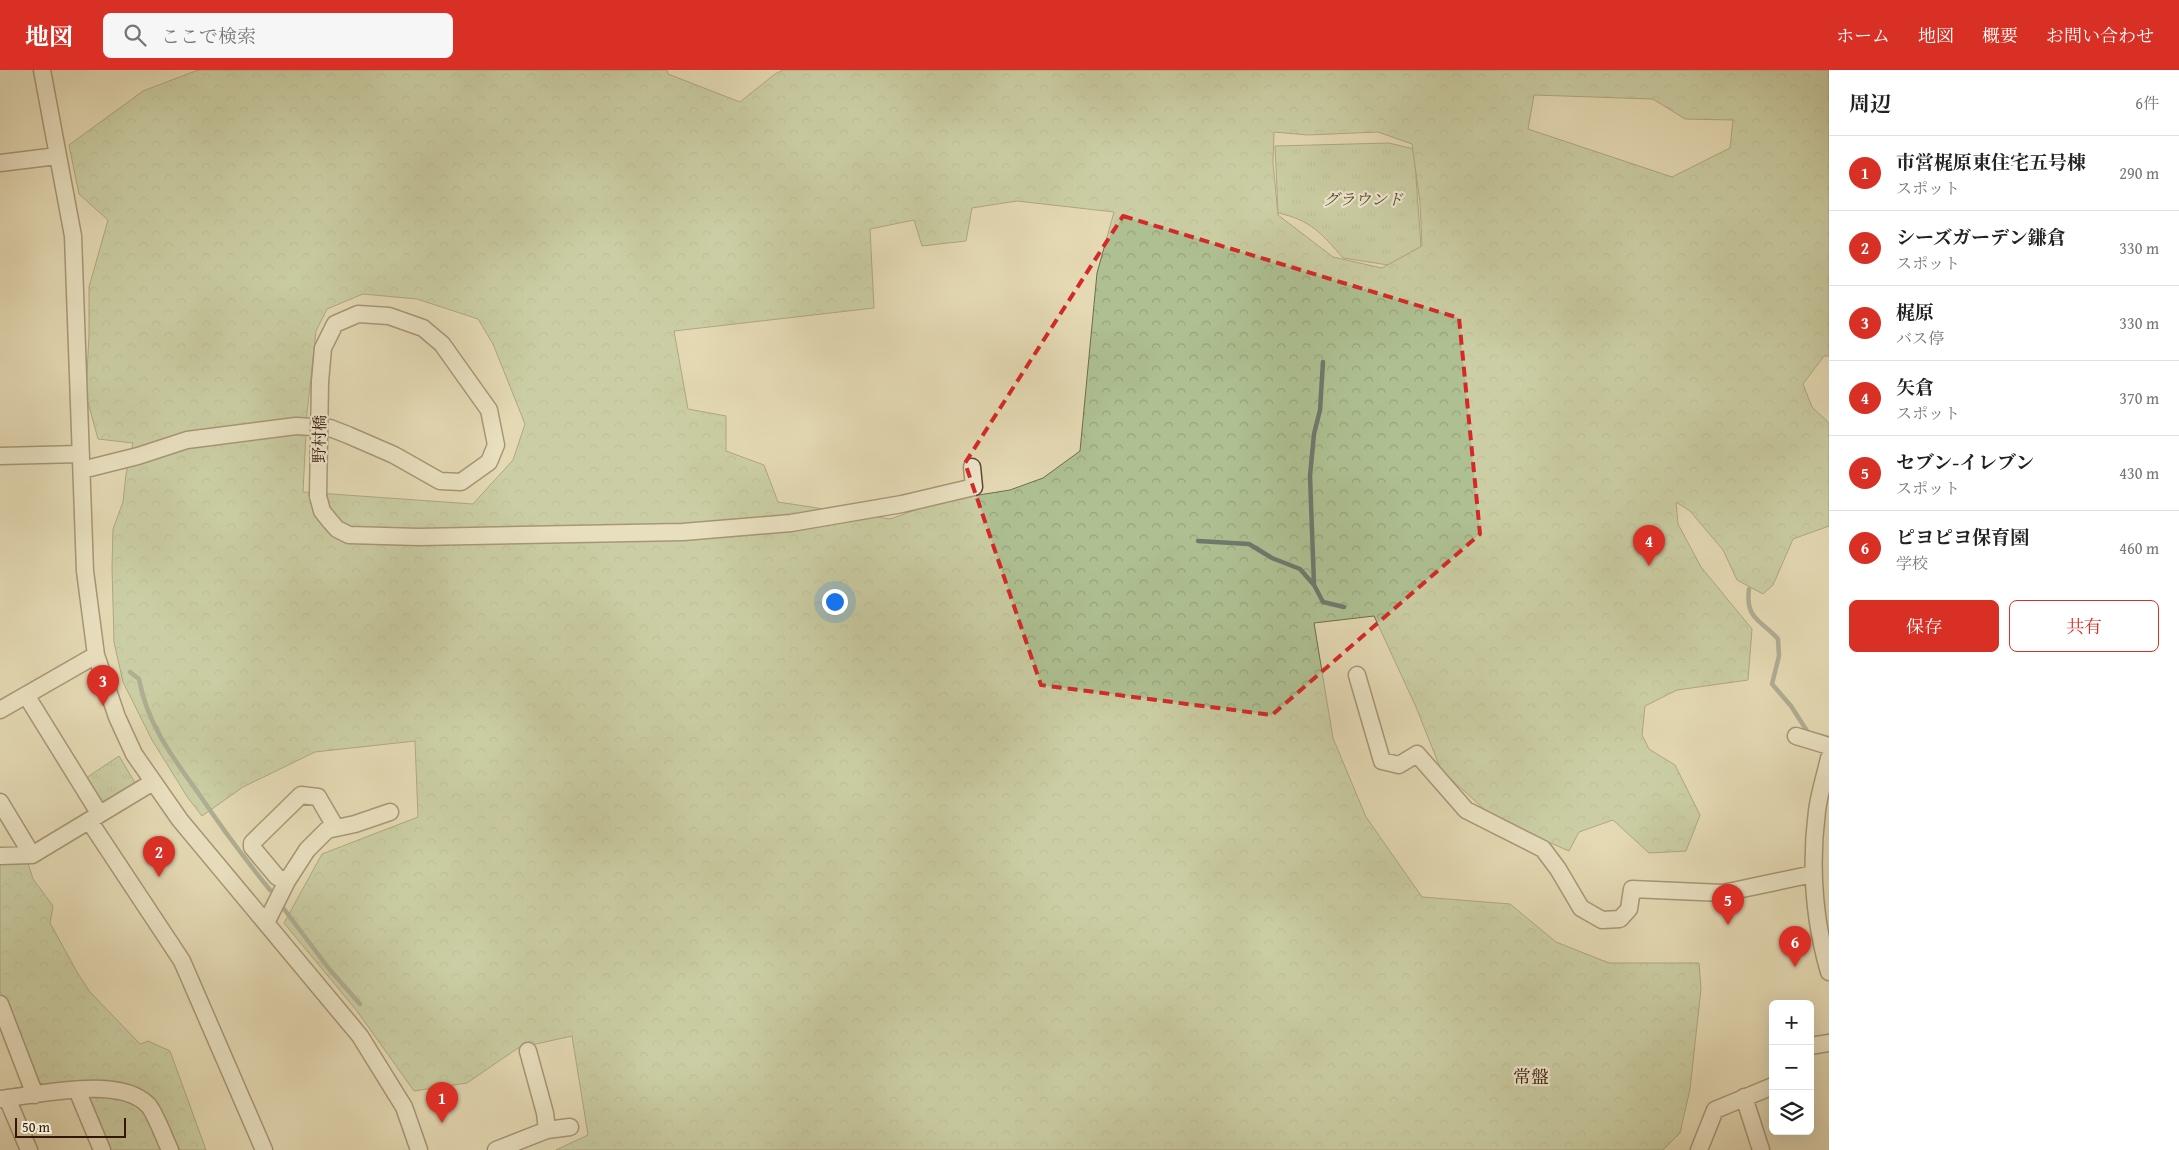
<!DOCTYPE html>
<html lang="ja">
<meta charset="utf-8">
<style>
body{margin:0;font-family:"Gentium Book Plus","Noto Serif JP",serif;background:#f6f6f6;color:#222}
.controls{position:absolute;right:15px;bottom:15px;display:grid;overflow:hidden;border-radius:8px;box-shadow:0 5px 20px #0002}
.controls button{width:45px;height:45px;display:grid;place-items:center;padding:0;border:0;border-bottom:1px solid #e0e0e0;background:#fff;color:#222;font:25px sans-serif}
.scale{position:absolute;left:15px;bottom:12px;width:111px;box-sizing:border-box;padding-left:5px;border:2px solid #321800;border-top:0;font-size:14px;line-height:18px;white-space:nowrap;color:#321800;-webkit-text-stroke:4px #ede6ce;paint-order:stroke}
.you{position:absolute;left:834px;top:531px;width:18px;height:18px;margin:-12px;border:4px solid #fff;border-radius:50%;background:#1a73e8;box-shadow:0 0 0 8px #1a73e833}
.badge{display:grid;place-items:center;width:32px;height:32px;border-radius:50%;background:#d93025;color:#fff;font-size:16px;font-weight:700}
.pin{position:absolute;translate:-50% -41px;filter:drop-shadow(0 1px 2px #0008)}
.pin::after{content:'';position:absolute;top:26px;width:18px;height:15px;background:inherit;clip-path:polygon(0 0,100% 0,50% 100%)}
.list{margin:0;padding:0;list-style:none}
h2{display:flex;justify-content:space-between;align-items:center;height:65px;margin:0;padding:0 20px;font-size:21px}
h2 small{font-size:16px;font-weight:400;color:#767676}
.list li{display:grid;grid-template-columns:32px 1fr auto;gap:15px;align-items:center;box-sizing:border-box;height:75px;padding:0 20px;border-top:1px solid #e0e0e0}
.list b{display:block;font-size:19px;white-space:nowrap}
.list p{margin:0;font-size:16px;white-space:nowrap;color:#767676}
.list em{font-size:16px;font-style:normal;color:#767676}
.actions{display:flex;gap:10px;padding:15px 20px}
.actions a{flex:1;padding:11px 0;border:1px solid #d93025;border-radius:8px;text-align:center;font-size:18px;color:#d93025}
.actions .main{background:#d93025;color:#fff}
.icon{flex:none;width:28px;height:28px;fill:none;stroke:currentColor;stroke-width:2;stroke-linecap:round;stroke-linejoin:round}
.map{position:relative;flex:none;width:1829px;height:1080px;overflow:hidden}
header{display:flex;align-items:center;gap:30px;box-sizing:border-box;height:70px;padding:0 25px;background:#d93025;color:#fff}
header strong{font-size:24px}
nav{display:flex;gap:28px;margin-inline-start:auto;font-size:18px}
.search{width:350px;height:45px;background:#f6f6f6;display:flex;align-items:center;gap:12px;box-sizing:border-box;padding:0 18px;border-radius:8px;color:#767676;font-size:19px}
main{display:flex}
aside{flex:1;background:#fff}
.map>svg:first-child{display:block}
</style>
<header>
<strong>地図</strong>
<div class="search"><svg class="icon" aria-label="search" viewBox="0 0 24 24"><circle cx="10" cy="10" r="6"/><path d="M15 15l6 6"/></svg>ここで検索</div>
<nav><a>ホーム</a><a>地図</a><a>概要</a><a>お問い合わせ</a></nav>
</header>
<main>
<div class="map">
<svg width="1829" height="1080" viewBox="0 0 1829 1080">
<defs>
<pattern id="grass-tufts" width="24" height="20" patternUnits="userSpaceOnUse" patternTransform="scale(1.25)"><rect width="24" height="20" fill="#aec092"/><path d="M3 7l-1-3M5 7V3M7 7l1-3M15 17l-1-3M17 17v-4M19 17l1-3" fill="none" stroke="#96a47c"/></pattern>
<pattern id="forest-crowns" width="20" height="18" patternUnits="userSpaceOnUse" patternTransform="scale(1.25)"><rect width="20" height="18" fill="#aec092"/><path d="M2 6a3 3 0 1 1 6 0M12 15a3 3 0 1 1 6 0" fill="none" stroke="#96a47c"/></pattern>
</defs>
<rect width="100%" height="100%" fill="#e4d9b3"/>
<filter id="stains"><feTurbulence type="fractalNoise" baseFrequency=".004" numOctaves="4"/><feColorMatrix values="0 0 0 0 .2 0 0 0 0 .09 0 0 0 0 .02 0 0 0 .5 -.17"/></filter>
<radialGradient id="worn" r=".72"><stop offset=".6" stop-color="#630" stop-opacity="0"/><stop offset="1" stop-color="#630" stop-opacity=".3"/></radialGradient>
<path fill="url(#grass-tufts)" stroke="#706c49" d="M1389,73L1414,79L1421,177L1388,195L1343,188C1322,164 1311,150 1278,143L1275,76Z
M119,686L137,716L107,734L100,733L86,708Z"/>
<path fill="url(#forest-crowns)" stroke="#706c49" fill-rule="evenodd" d="M198,0H667L668,4L740,32L775,4L783,0H1829V286H1824L1803,314L1812,337L1829,353V456L1793,469L1773,515L1763,524L1737,510L1723,480L1690,441L1676,432L1678,454L1701,497L1752,559L1748,610L1677,620L1645,636L1642,665L1649,679L1675,695L1700,745L1686,781L1649,783L1613,750L1579,762L1569,781L1495,749L1441,700L1416,637L1374,546L1314,553L1333,668L1366,747L1422,827L1510,834L1556,872L1609,893H1699L1701,919L1690,1019L1680,1063L1663,1080H556L588,1065L572,966L518,978L467,1013L414,1021L357,941L284,853L322,784L418,747L415,671L315,682L243,717L202,746L188,728L152,670L123,612L114,572L112,497L113,459L123,432L126,404L133,373L98,369L86,325L89,264V217L108,150L79,124L69,75L143,21ZM1534,25L1653,29L1685,49L1733,50L1730,78L1672,107L1528,59ZM1274,62L1308,65L1378,62L1412,74L1420,132L1422,176L1382,198L1333,187L1278,145L1273,93ZM1017,131L1114,142L1097,203L1080,381L1043,408L1010,420L941,431L890,449L778,432L764,395L726,381V346L688,339L674,261L874,238L870,159L914,150L922,176L966,171L972,138ZM363,224L417,229L478,249L493,274L525,354L513,390L473,434L303,422L307,343L316,261L327,239Z
M0,792L28,793L33,809L53,836L50,853L77,902L90,922L140,974L148,971L170,981L206,1080H180L157,1035L46,1015L37,1012L0,921Z
M101,1023L120,1028L144,1040L164,1080H108L91,1039L89,1028Z"/>
<g fill="none" stroke-linecap="round" stroke-linejoin="round">
<path stroke="#6f796d" stroke-width="4.5" d="M1198,471L1249,474L1272,488L1300,499L1314,515L1323,532L1344,537
M1314,515L1310,406L1314,364L1320,340L1323,292
M1749,519C1745,549 1761,550 1778,569L1779,586L1772,614L1791,636L1809,664
M130,602L139,609C147,654 173,688 199,724C221,757 245,789 270,820
M284,839L330,900L360,934"/>
<defs>
<path id="minor" d="M42,0L73,166L85,501L96,585L117,647L134,684L180,750L360,966L404,1037L419,1080
M0,93L57,86
M0,386L81,384
M82,400L138,386L187,370L296,356L330,358L348,365L394,385L440,411L461,412L489,392L496,375L489,340L442,274L423,258L389,246L358,244L335,254L323,278L320,312
M318,426L322,441L330,451L337,459L349,465L419,467L683,462L791,453L902,434L974,417L972,397
M1357,605L1382,691L1399,695L1417,684L1466,740L1543,779L1558,799L1581,838L1602,850L1620,849L1629,839L1632,819L1723,823L1813,804
M26,625L99,743
M0,640L96,585
M1796,666L1829,676
M1829,688C1825,706 1819,724 1817,741C1810,795 1814,850 1829,902
M0,732L32,785
M90,752L182,891L264,1080
M0,786L32,785L153,712
M287,811L277,807L252,777V773L301,725L318,727L336,758
M266,853L287,811L307,780L327,760L355,754L390,742
M0,934L35,1025
M1810,976L1829,973
M528,981L545,1043L547,1060
M77,1020L102,1080
M1744,1027L1761,1080
M7,1028L29,1080
M0,1029C38,1025 120,1005 148,1035C155,1042 165,1070 170,1080
M496,1080L547,1060L570,1057
M1699,1080L1715,1040L1773,1016"/>
</defs>
<use href="#minor" stroke="#5e482d" stroke-width="19"/>
<use href="#minor" stroke="#ede6ce" stroke-width="16"/>
<defs>
<path id="minor-bridge" d="M318,426L320,312"/>
</defs>
<use href="#minor-bridge" stroke="#5e482d" stroke-width="19" stroke-linecap="butt"/>
<use href="#minor-bridge" stroke="#ede6ce" stroke-width="16"/>
</g>
<path d="M0 0H1829V1080H0ZM1123,146L1459,248L1480,464L1272,645L1041,615L965,393Z" fill="#e4d9b3" fill-opacity=".55" fill-rule="evenodd"/>
<path fill="none" stroke="#d62828" stroke-width="4" stroke-dasharray="10 6" stroke-linejoin="round" d="M1123,146L1459,248L1480,464L1272,645L1041,615L965,393Z"/>
<g text-anchor="middle" dominant-baseline="central" stroke-width="4.5" stroke-linejoin="round" paint-order="stroke">
<g font-size="16" font-style="italic" fill="#574a2c" stroke="#ede6ce">
<text x="1363" y="129">グラウンド</text>
</g>
<g font-size="16" fill="#321800" stroke="#ede6ce">
<text transform="translate(319 369) rotate(-89)">野村橋</text>
</g>
<g font-size="18" fill="#321800" stroke="#ede6ce">
<text x="1531" y="1006">常盤</text>
</g>
</g>
<rect width="100%" height="100%" filter="url(#stains)"/>
<rect width="100%" height="100%" fill="url(#worn)"/>
</svg>
<div class="controls">
<button>+</button>
<button>−</button>
<button><svg class="icon" aria-label="layers" viewBox="0 0 24 24"><path d="M12 4l9 5-9 5-9-5zM3 14l9 5 9-5"/></svg></button>
</div>
<div class="scale">50 m</div>
<div class="you"></div>
<div class="pin badge" style="left:442px;top:1053px">1</div>
<div class="pin badge" style="left:159px;top:807px">2</div>
<div class="pin badge" style="left:103px;top:636px">3</div>
<div class="pin badge" style="left:1649px;top:496px">4</div>
<div class="pin badge" style="left:1728px;top:855px">5</div>
<div class="pin badge" style="left:1795px;top:897px">6</div>
</div>
<aside>
<h2>周辺<small>6件</small></h2>
<ul class="list">
<li><span class="badge">1</span><div><b>市営梶原東住宅五号棟</b><p>スポット</p></div><em>290 m</em></li>
<li><span class="badge">2</span><div><b>シーズガーデン鎌倉</b><p>スポット</p></div><em>330 m</em></li>
<li><span class="badge">3</span><div><b>梶原</b><p>バス停</p></div><em>330 m</em></li>
<li><span class="badge">4</span><div><b>矢倉</b><p>スポット</p></div><em>370 m</em></li>
<li><span class="badge">5</span><div><b>セブン-イレブン</b><p>スポット</p></div><em>430 m</em></li>
<li><span class="badge">6</span><div><b>ピヨピヨ保育園</b><p>学校</p></div><em>460 m</em></li>
</ul>
<div class="actions"><a class="main">保存</a><a>共有</a></div>
</aside>
</main>
